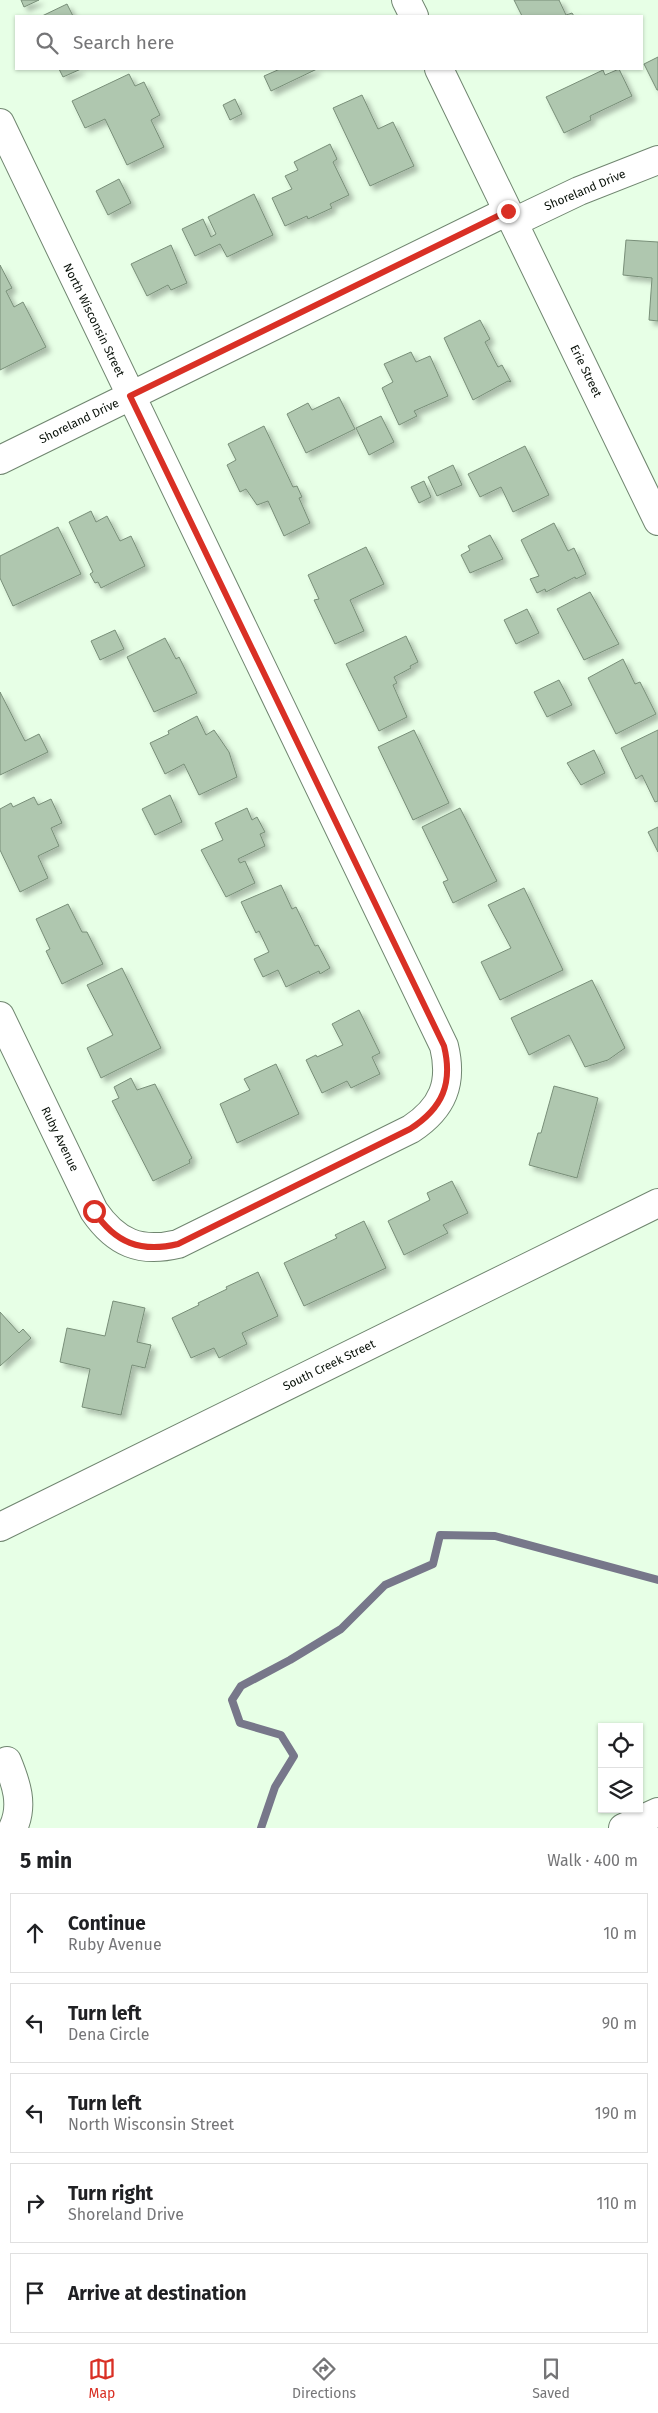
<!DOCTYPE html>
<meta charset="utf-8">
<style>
body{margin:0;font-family:"Fira Sans",sans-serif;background:#f2f2f2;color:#202124}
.controls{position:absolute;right:15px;bottom:15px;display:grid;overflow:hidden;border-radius:0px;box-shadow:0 1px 4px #0004}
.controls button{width:45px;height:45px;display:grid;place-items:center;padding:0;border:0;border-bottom:1px solid #e0e0e0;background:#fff;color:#202124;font:25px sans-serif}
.stop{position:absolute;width:15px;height:15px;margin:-11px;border:4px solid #d93025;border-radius:50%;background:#fff}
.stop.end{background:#d93025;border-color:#fff;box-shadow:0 1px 5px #0008}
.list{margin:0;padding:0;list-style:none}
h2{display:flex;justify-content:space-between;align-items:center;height:65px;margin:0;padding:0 20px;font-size:21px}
h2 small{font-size:16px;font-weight:400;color:#757577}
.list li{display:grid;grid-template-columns:32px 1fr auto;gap:15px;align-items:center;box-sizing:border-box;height:80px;margin:0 10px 10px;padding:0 10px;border:1px solid #e0e0e0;border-radius:0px}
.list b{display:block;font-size:19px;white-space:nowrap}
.list p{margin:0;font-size:16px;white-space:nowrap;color:#757577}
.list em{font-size:16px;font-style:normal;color:#757577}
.icon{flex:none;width:28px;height:28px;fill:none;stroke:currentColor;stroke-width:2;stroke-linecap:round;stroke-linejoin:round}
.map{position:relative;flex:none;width:658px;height:1828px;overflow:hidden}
.search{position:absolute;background:#fff;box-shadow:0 1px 4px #0004;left:15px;right:15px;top:15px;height:55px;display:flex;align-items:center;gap:12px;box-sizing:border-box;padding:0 18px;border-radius:0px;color:#757577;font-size:19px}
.sheet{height:515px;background:#fff}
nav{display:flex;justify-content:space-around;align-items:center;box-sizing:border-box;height:70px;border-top:1px solid #e0e0e0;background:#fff;font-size:14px;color:#757577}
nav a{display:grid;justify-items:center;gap:2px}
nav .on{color:#d93025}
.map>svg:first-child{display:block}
</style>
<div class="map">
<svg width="658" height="1828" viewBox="0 0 658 1828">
<defs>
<filter id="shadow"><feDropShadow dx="4.5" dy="4.5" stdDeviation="2.5" flood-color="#0004"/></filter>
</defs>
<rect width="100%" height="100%" fill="#e7ffe6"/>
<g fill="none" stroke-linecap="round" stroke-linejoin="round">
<path stroke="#77778a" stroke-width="8" d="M261,1828L275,1787L294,1756L281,1735L240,1723L232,1700L241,1686L290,1660L341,1629L385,1585L433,1564L440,1535L495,1536L658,1580"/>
</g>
<path fill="#afc7af" stroke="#788e78" filter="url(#shadow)" d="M21,0H39L24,7Z
M514,0H559L566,15L572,13L574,16H522Z
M67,4L73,16H42Z
M658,57V90H657L644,64Z
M59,69H81L63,77Z
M280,69H317L271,91L264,76Z
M619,69L632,96L590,116L591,120L564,133L546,97L603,70L605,75Z
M129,74L135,86L144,82L160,115L151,120L164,147L127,165L105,119L85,128L72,101Z
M362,95L378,129L393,122L414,166L370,186L333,108Z
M235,99L242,114L230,120L223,105Z
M330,144L337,159L333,162L349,195L330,204L332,208L308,219L307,216L285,226L272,198L292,189L285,176L298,170L294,162Z
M119,179L131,203L108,215L96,191Z
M254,194L273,235L227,257L220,244L195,256L182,229L203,219L211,237L216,234L208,217Z
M626,240L658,242V321L649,320L652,278L623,275Z
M171,245L187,283L171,290L168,285L147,296L131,264Z
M0,265L12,288L6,291L14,307L23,302L46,347L0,370Z
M480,320L490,339L485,342L498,367L502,365L511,382L508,381L473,400L444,338Z
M411,352L416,362L430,356L448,396L414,411L417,416L399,425L382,388L393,382L384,364Z
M339,397L355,429L306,453L287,414L308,403L312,410Z
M381,416L394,442L369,455L356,428Z
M264,426L293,487L297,486L302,497L299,498L310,523L284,536L268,501L257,505L246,489L240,492L227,465L236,460L228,444Z
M525,446L549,495L513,512L501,487L480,497L468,474Z
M453,465L462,485L437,496L428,477Z
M424,481L431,497L419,503L411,487Z
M91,511L96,522L107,516L120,541L131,536L145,566L101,588L98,582L95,583L90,574L93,572L69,522Z
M554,523L568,551L574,548L586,574L576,579L575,577L546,592L545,589L537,593L530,579L539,576L521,540Z
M58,527L81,574L13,606L0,578V556Z
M490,535L503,559L470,573L461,555L470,550L468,546Z
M366,547L384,584L350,600L364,631L335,644L314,600L319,599L308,575Z
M590,592L619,644L584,660L557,609Z
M527,609L539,633L516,644L504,620Z
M115,630L124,649L100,660L91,641Z
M406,636L418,662L410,666L411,668L394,677L397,683L393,685L407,717L379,731L346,664Z
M165,638L176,659L179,657L197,693L154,712L127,657Z
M623,659L635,684L640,682L656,714L616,734L588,678Z
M559,680L572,705L547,717L534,692Z
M0,692L25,741L39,734L48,752L0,775Z
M197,716L206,735L214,730L229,752L237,777L199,795L184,764L165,774L150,743L169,734L168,731Z
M414,730L449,803L413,820L378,747Z
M658,730V801L655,802L642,775L636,779L621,748Z
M594,750L605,773L581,785L567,763Z
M170,795L182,822L155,835L142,809Z
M34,797L38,805L51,799L62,823L51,828L59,846L38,856L48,878L20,892L0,850V809L11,803L13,807Z
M247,808L252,820L257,817L265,832L260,834L265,846L238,859L240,863L245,861L255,883L226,897L201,850L223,840L215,823Z
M460,808L497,881L453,903L443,882L448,880L422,827Z
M658,827V852L648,832Z
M281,885L292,909L296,907L315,946L318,945L330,968L320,974L319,971L286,987L278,970L263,977L254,959L269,952L259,931L256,933L241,902Z
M524,888L563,970L500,1000L481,962L511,948L488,905Z
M68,904L82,932H87L103,964L62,984L46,951L50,949L36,919Z
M122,968L161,1048L101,1078L87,1048L113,1035L87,985Z
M592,980L625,1048L608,1060L585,1067L569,1035L529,1055L511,1018Z
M359,1010L380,1053L372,1057L380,1074L351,1088L347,1081L322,1093L306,1060L316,1055L317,1057L343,1045L332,1024Z
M276,1064L299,1114L237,1143L220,1104L250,1090L244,1079Z
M131,1078L137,1090L155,1084L192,1158L189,1160L190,1163L153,1181L112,1101L119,1098L114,1087Z
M554,1086L598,1098L577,1178L529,1165L538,1133H541Z
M452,1181L468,1213L443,1225L448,1233L404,1255L388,1221L430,1200L427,1193Z
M364,1221L386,1268L304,1306L284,1263L337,1238L335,1235Z
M258,1272L278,1316L242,1333L247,1344L219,1358L214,1348L191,1358L172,1318L199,1305L198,1303L227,1289L226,1287Z
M113,1301L145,1308L137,1342L151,1345L145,1368L132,1365L121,1415L82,1407L90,1369L60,1362L67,1328L105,1336Z
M0,1312L19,1333L23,1329L31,1338L0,1366Z"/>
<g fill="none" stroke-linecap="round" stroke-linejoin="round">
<defs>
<path id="minor" d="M406,0L414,16
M439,69L658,521
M0,123L444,1046C453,1083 443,1108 411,1129L178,1244C140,1253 116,1243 94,1211L0,1016
M514,222L579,191L658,160
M0,460L508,211
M0,1527L658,1203
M7,1761C16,1783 24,1805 13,1828
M623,1828L658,1812"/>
</defs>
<use href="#minor" stroke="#708670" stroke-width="30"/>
<use href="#minor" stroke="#fff" stroke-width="28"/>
</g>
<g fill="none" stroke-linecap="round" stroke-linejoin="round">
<path stroke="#d93025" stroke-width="6" d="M94,1211C115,1243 141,1253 178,1244L410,1129C443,1108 453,1083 444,1046L130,396L508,211"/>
</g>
<g text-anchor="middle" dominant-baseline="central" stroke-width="4" stroke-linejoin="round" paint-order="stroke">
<g font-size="12" fill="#091109" stroke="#fff">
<text transform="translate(585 190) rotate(-23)">Shoreland Drive</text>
<text transform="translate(94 320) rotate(64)">North Wisconsin Street</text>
<text transform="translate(586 371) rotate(64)">Erie Street</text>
<text transform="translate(79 421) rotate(-26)">Shoreland Drive</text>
<text transform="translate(60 1139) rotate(64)">Ruby Avenue</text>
<text transform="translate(329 1365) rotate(-26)">South Creek Street</text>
</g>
</g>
</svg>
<div class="controls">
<button><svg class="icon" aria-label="locate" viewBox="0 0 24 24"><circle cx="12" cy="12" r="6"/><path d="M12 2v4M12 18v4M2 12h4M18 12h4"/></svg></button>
<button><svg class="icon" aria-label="layers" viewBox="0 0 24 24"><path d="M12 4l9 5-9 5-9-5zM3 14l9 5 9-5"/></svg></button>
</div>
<div class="stop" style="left:94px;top:1211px"></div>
<div class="stop end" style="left:508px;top:211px"></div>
<div class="search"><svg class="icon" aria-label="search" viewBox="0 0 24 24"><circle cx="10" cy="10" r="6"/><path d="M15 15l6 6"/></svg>Search here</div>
</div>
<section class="sheet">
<h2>5 min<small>Walk · 400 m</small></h2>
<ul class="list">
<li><svg class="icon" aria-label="ahead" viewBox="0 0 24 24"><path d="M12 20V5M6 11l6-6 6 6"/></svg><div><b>Continue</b><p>Ruby Avenue</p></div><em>10 m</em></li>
<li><svg class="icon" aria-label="left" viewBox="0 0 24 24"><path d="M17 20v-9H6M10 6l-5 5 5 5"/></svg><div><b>Turn left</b><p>Dena Circle</p></div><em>90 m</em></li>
<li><svg class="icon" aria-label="left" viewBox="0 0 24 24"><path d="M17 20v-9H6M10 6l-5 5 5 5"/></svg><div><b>Turn left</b><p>North Wisconsin Street</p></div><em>190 m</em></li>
<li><svg class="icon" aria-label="right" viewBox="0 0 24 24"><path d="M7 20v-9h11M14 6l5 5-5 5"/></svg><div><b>Turn right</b><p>Shoreland Drive</p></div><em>110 m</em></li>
<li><svg class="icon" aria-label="arrive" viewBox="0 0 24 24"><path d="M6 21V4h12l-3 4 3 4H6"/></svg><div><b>Arrive at destination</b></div></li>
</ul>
</section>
<nav>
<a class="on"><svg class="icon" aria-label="map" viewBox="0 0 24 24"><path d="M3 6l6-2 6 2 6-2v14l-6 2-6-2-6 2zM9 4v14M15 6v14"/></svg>Map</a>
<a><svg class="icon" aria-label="directions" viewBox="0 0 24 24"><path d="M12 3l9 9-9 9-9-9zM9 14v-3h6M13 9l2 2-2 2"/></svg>Directions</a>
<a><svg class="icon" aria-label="saved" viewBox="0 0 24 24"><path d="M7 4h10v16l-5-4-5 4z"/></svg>Saved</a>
</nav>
